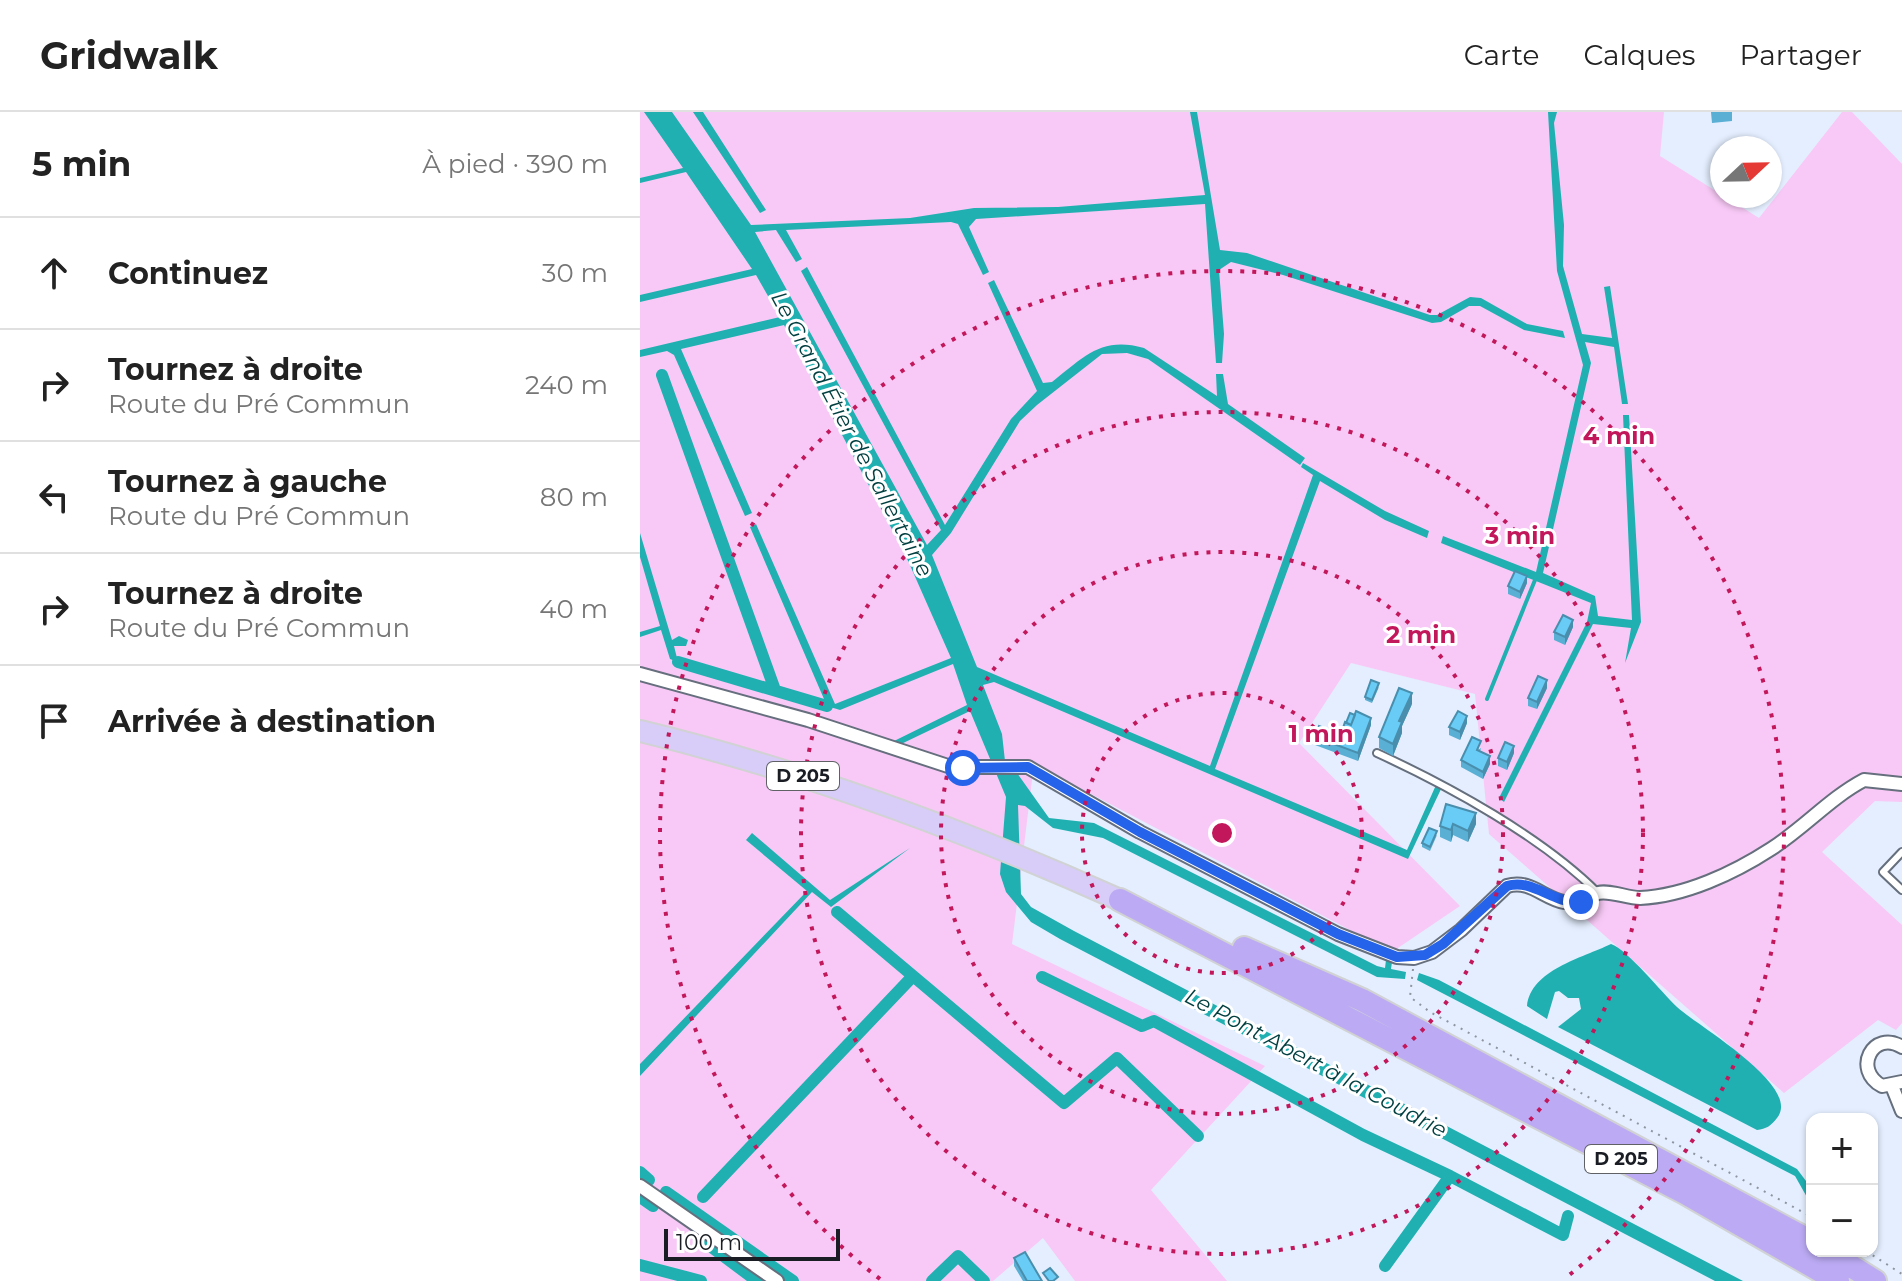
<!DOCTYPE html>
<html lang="fr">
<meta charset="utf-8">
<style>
body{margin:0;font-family:Montserrat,sans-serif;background:#f2f2f2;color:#222}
.controls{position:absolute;right:24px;bottom:24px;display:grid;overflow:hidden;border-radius:16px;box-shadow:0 2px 6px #0004}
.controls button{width:72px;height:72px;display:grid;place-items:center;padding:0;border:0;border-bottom:2px solid #e0e0e0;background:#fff;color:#222;font:40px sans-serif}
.compass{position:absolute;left:1070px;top:24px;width:72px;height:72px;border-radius:50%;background:#fff;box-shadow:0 2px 6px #0004;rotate:68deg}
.scale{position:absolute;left:24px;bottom:20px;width:176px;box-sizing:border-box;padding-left:8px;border:4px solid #1a1d23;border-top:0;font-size:22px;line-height:28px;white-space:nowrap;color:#1a1d23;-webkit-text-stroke:6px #fff;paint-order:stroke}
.stop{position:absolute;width:24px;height:24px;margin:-18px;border:6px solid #2563eb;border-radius:50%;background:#fff}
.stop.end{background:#2563eb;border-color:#fff;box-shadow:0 2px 8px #0008}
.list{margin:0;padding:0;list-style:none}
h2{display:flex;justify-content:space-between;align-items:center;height:104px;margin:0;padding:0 32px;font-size:34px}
h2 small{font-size:26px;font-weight:400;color:#767676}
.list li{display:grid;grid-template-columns:52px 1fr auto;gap:24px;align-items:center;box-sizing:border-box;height:112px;padding:0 32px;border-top:2px solid #e0e0e0}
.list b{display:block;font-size:30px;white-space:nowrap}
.list p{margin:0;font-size:26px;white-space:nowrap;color:#767676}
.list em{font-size:26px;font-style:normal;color:#767676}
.icon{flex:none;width:44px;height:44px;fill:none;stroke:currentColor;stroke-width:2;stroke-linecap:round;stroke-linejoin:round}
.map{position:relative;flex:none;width:1262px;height:1169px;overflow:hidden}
header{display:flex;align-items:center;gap:48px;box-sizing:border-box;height:112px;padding:0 40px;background:#fff;border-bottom:2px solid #e0e0e0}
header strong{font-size:38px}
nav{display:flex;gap:44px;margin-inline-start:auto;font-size:28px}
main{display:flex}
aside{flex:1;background:#fff}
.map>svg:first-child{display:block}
</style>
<header>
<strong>Gridwalk</strong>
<nav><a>Carte</a><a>Calques</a><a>Partager</a></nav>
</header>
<main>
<aside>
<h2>5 min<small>À pied · 390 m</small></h2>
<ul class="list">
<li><svg class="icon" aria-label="ahead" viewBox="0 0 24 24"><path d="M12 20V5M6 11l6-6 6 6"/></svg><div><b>Continuez</b></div><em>30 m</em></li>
<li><svg class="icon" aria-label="right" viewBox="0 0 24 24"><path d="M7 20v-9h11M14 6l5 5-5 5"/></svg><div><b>Tournez à droite</b><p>Route du Pré Commun</p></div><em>240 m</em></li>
<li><svg class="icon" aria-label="left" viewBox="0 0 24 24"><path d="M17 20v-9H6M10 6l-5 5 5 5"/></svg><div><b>Tournez à gauche</b><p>Route du Pré Commun</p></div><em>80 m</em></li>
<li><svg class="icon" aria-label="right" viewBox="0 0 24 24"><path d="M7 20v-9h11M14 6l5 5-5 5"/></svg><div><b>Tournez à droite</b><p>Route du Pré Commun</p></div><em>40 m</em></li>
<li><svg class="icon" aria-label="arrive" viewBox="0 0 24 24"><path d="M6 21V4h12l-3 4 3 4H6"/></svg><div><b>Arrivée à destination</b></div></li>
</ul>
</aside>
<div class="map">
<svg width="1262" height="1169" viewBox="0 0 1262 1169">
<rect width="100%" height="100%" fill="#e4eefe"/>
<path fill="#f8c9f6" d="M0,0H1024L1020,44L1119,106L1202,0H1212L1262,52V690L1235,689L1182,740L1262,813V911L1256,918L1238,908L1144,981L849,722L835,582L711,551L659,631L820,794L752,840L394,652L372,832L625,954L511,1078L587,1169H435L403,1126L353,1169H0Z"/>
<path fill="#20b0b1" d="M4,0H32L111,113L270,106L334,96L418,95L565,83L550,0H557L580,138L607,141L790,203H797L830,185L841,186L887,212L923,219L925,226L884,218L840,194H829L801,210L792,211L643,163L591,150L579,158L584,222L582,251H576L565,92L336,107L329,115L349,160L343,163L318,112L311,110L146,118L162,147L156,150L136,118L115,120L287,433L301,418L161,159L167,155L305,413L371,307L397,279L348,171L354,168L403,271L412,270C444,245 461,224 504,236L577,284L576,262H583L588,292L665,346L660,353L508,247L487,241L462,242L397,293L380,309L311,421L292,443L337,555L570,654L673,363L661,355L663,351L745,399L789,419L787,426L745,408L680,369L575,657L767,738L796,673L802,675L768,747L354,570L343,573L362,622L365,649L371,661H377L409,706L454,711L737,854L745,856L746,848L752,850L751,857L766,860L765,867L737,865L463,726L413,716L385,694L378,693L381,782L391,795L434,819L1103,1169H1075L420,827L391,810L366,780L360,762L366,685L330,599L259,633L252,630L327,593L313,552L200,598L187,594L110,415L116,412L195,592L311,546L265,442L144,213L41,237L112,401L105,404L34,243L27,239L0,245V238L140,205L116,163L0,190V183L112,157L46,60L0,71V66L43,56Z
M53,0H63L126,98L120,101Z
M908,0H917L914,11L924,113L923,154L942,222L972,226L964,175L970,174L988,292H982L974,235L945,230L951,251L903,461L955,484L958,504L992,508L983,303H989L1001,510L985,551L991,516L953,512L864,690L859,686L947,510L951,491L801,431L803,424L896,460L943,253L917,159Z
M0,421L32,528L39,524L48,528L46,534H34L38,550L30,547L21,518L0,525V520L20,514L0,445Z
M112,721L190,788L270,736L191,795L172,780L0,964V952L167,779L106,728Z
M971,832C988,838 1022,881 1037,895C1056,913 1163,974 1137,1006C1131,1014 1126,1017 1117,1018L918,915L941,897L939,886H928L919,879L915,880L907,907L887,894C891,858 942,846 971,832Z
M779,861L799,868L1157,1057L1172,1077V1094L1155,1064L777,868Z"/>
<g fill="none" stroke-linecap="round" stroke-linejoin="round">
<path stroke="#20b0b1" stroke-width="4" d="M847,587L895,468"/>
<path stroke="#20b0b1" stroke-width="12" d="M22,263L135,578
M38,550L187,594
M197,800L424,991L477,946L558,1024
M402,865L502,914L514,909L723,1023L810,1064L745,1154
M0,1060L9,1068
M810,1064L923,1123L928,1104
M26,1080L153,1169
M0,1085L13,1094
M63,1085L273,864
M58,1125L117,1169
M0,1153L61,1169
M292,1169L318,1144L344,1169"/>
<defs>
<path id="lane" d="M737,641C809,674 902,725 958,781
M1262,740L1243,760L1262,778"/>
<path id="street" d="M0,562L168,608L311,655H388L500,720L698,822L757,845L774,846L792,840L821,818L867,774C890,767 903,786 924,790C939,793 945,785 958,781C970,778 987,786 1000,786C1045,784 1094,761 1131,737C1164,716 1190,686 1224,668L1262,672
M1262,935C1233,917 1212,958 1242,974L1262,970
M1252,974L1262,999
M0,1074L137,1169"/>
<path id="primary" d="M0,619C166,659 324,718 480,788"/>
<path id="highway" d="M480,788L1045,1081L1198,1169
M604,836L722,888L1172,1130
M1187,1139L1235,1169"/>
</defs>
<use href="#lane" stroke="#666f7d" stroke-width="10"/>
<use href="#street" stroke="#666f7d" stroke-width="16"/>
<use href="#primary" stroke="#d1d2d3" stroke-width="24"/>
<use href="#highway" stroke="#d1d2d3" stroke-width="26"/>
<path stroke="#8e95a1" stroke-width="2" stroke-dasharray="2 6" stroke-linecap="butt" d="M773,857L770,885L790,900L1172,1105
M1226,1139L1262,1162"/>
<use href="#lane" stroke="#fff" stroke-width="6"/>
<use href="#street" stroke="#fff" stroke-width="12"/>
<use href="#primary" stroke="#d7cdf8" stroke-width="20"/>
<use href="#highway" stroke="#bcabf4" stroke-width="22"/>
</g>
<path fill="#59afd4" d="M1071,0H1092V9L1072,11Z
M887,471L880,487L868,482V474Z
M933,515L925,533L914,528V520Z
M739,575L732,591L725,588V585Z
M907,576L897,597L888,594V586Z
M772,592L762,614V621L753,644L739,636V625Z
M827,611L820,628L809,623V615Z
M731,613L718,649L675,633V625L701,622Z
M841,636L840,640L850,652L843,667L821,655V648Z
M874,641L867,658L858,654V646Z
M806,692L836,712L828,730L813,723L811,730L800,725V714Z
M797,723L790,739L782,735V731Z
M374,1146L402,1169H383L374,1154Z"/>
<path fill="#498fad" d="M887,464V471L880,487V480Z
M933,508V515L925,533V525Z
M907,568V576L897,597V590Z
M772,581V592L762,614V621L753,644V632L759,609Z
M827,604V611L820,628V620Z
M731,606V613L718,649V641Z
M874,634V641L867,658V650Z
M850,644V652L843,667V660Z
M836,701V712L828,730V719Z
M813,712V723L811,730V718Z"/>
<path fill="#68ccf7" stroke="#498fad" stroke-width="2" d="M875,459L887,464L880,480L868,474Z
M923,503L933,508L925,525L914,520Z
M898,564L907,568L897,590L888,586Z
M731,568L739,571L732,588L725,585Z
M759,576L772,581L759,609L762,610L753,632L739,625Z
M716,599L731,606L718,641L675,625L679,614L701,622L705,610L711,613Z
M818,599L827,604L820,620L809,615Z
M710,601L715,603L711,613L706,611Z
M832,625L841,629L837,638L850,644L843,660L821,648Z
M865,630L874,634L867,650L858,646Z
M806,692L836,701L828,719L813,712L811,718L800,714Z
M789,716L797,719L790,735L782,731Z
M385,1140L402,1169H387L374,1146Z
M410,1156L418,1165L413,1169H409L403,1161Z"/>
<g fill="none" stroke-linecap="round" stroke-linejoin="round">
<path stroke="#2563eb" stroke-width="10" d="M323,656L388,655L500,720L698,822L757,845L785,843L803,832L867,774C893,766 912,792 941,790"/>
</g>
<g fill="none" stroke="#c2185b" stroke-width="4" stroke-dasharray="4 8">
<circle cx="582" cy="721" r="140"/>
<circle cx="582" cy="721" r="281"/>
<circle cx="582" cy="721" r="421"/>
<path d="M240 1167A562 562 0 1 1 924 1167"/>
</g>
<g text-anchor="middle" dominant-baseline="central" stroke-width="6" stroke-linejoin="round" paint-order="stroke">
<g fill="#fff" stroke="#5f6165" stroke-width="2">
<rect x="127" y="650" width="72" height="28" rx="6"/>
<rect x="945" y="1033" width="72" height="28" rx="6"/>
</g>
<g font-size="18" font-weight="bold" fill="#1a1d23">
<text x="163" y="664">D 205</text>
<text x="981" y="1047">D 205</text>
</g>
<g font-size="22" font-style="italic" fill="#003e3f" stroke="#fff">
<text transform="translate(212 322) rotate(62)">Le Grand Étier de Sallertaine</text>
<text transform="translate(676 951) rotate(28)">Le Pont Abert à la Coudrie</text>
</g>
</g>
<circle cx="582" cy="721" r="12" fill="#c2185b" stroke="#fff" stroke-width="4"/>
<g font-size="24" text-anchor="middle" font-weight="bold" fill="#c2185b" stroke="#fff" stroke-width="6" stroke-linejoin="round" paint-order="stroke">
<text x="979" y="332">4 min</text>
<text x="880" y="432">3 min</text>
<text x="781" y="531">2 min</text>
<text x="681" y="630">1 min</text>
</g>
</svg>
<div class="controls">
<button>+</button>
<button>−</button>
</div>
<svg class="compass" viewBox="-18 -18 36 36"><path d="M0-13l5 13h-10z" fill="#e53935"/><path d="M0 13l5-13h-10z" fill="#767676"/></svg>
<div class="scale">100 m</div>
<div class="stop" style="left:323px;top:656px"></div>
<div class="stop end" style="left:941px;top:790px"></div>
</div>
</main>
